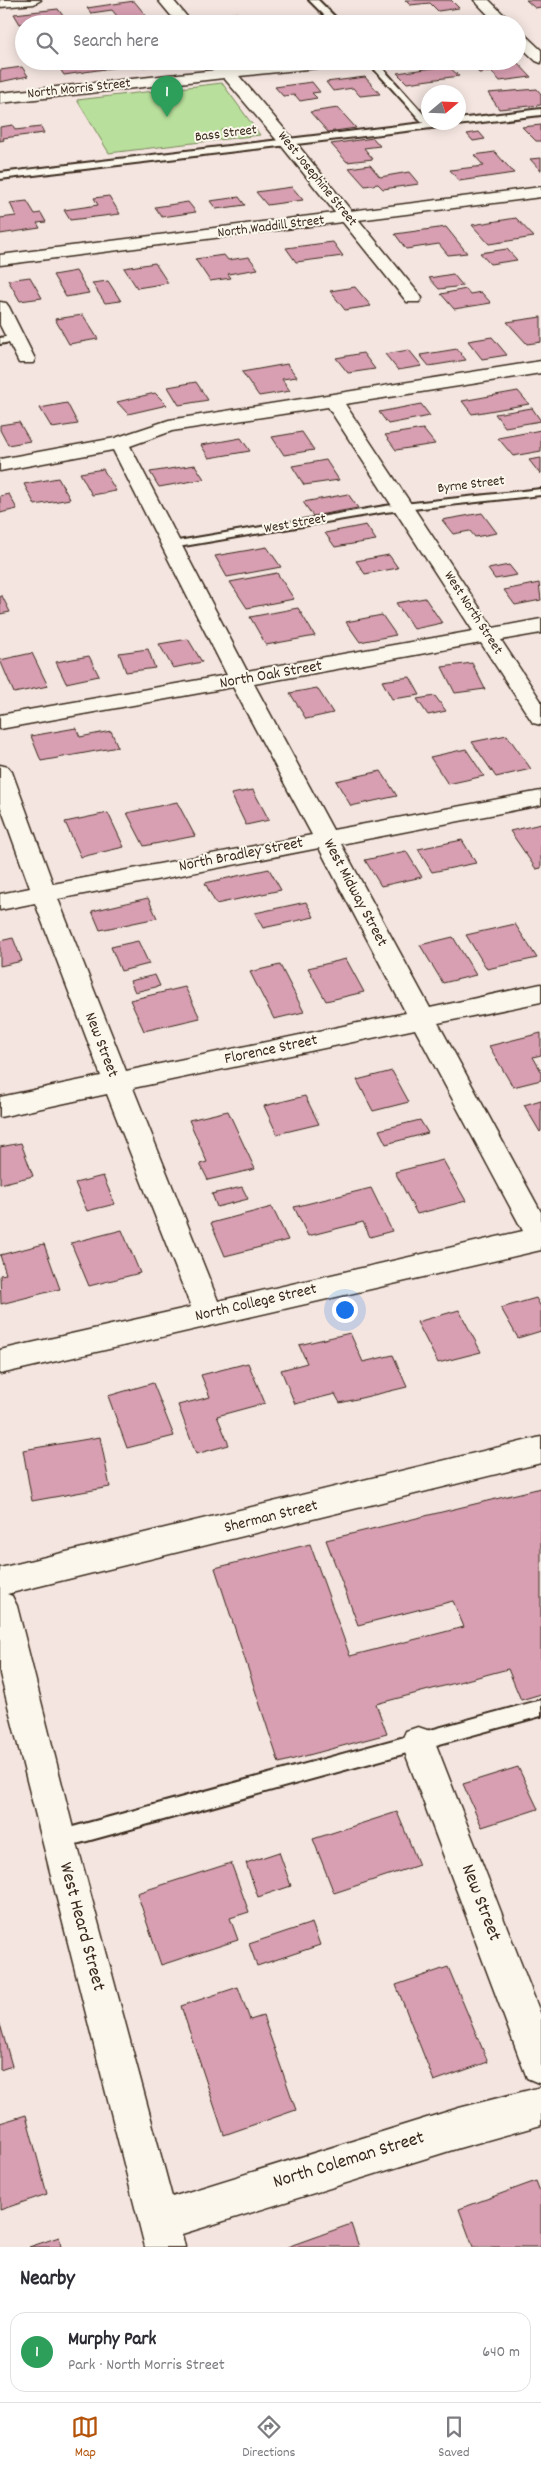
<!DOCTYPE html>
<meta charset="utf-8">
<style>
body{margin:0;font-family:Dekko,sans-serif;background:#f7f7f7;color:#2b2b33}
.compass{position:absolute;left:421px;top:85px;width:45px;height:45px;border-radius:50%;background:#fff;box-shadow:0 2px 12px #0003;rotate:71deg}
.you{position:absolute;left:344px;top:1309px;width:18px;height:18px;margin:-12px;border:4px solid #fff;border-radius:50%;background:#1a73e8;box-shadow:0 0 0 8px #1a73e833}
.badge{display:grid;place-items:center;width:32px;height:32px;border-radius:50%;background:#b45309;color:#fff;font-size:16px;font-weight:700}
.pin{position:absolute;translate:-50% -41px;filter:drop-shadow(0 1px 2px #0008)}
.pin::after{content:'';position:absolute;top:26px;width:18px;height:15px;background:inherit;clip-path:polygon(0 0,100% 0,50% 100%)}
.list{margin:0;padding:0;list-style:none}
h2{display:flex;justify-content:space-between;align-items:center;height:65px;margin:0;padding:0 20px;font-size:21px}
h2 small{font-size:16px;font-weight:400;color:#7c7c81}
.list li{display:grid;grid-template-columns:32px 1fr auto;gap:15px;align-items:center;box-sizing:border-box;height:80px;margin:0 10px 10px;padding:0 10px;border:1px solid #e1e1e2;border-radius:15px}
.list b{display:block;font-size:19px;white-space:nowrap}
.list p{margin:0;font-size:16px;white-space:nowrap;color:#7c7c81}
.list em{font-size:16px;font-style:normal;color:#7c7c81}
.icon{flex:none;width:28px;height:28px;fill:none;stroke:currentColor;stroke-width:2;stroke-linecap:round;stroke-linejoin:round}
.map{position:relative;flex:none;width:541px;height:2247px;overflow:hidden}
.search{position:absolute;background:#fff;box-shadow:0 2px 12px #0003;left:15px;right:15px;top:15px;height:55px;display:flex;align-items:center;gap:12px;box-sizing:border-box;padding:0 18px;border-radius:28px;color:#7c7c81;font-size:19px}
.sheet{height:155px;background:#fff}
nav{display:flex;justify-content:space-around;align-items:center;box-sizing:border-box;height:70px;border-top:1px solid #e1e1e2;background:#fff;font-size:14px;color:#7c7c81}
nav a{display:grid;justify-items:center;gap:2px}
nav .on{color:#b45309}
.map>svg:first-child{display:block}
</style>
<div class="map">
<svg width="541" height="2247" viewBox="0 0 541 2247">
<rect width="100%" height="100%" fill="#f4e5e0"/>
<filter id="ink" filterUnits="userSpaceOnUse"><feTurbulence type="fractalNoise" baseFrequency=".02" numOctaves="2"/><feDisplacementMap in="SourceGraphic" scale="10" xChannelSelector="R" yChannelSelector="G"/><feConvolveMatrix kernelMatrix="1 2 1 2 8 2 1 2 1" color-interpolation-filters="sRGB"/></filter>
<g filter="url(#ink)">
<path fill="#b8df9b" stroke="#7a845c" d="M222,83L260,135L109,153L77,100Z"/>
<path fill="#d79fb1" stroke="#3b2a1e" d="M405,0H451L459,8L438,11L430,3L410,5Z
M526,0H541V7L535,8Z
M134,1L148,18L121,21L112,10L91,13L87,8Z
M58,9L69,24H42L41,21L20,24L14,14Z
M237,13L246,23L257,21L259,24H221L214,16Z
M466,17L474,24H445L441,20Z
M71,61H114L118,67L64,75L56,63Z
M139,61H175L177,63L143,67Z
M485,61H516L531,77L500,81L492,72L479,73L470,63Z
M448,66L459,76L407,83L397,73Z
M22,67L28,76L0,82V70Z
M365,77L380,94L360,96L353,88L333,91L326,82Z
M312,82L320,92L312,93L317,98L300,101L295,95L283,96L275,87Z
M537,89L541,94V105L499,109L488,93Z
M338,108L356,128L328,132L310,112Z
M13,125L15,130L41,127L44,133L3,138L4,140L0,141V127Z
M541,125V141H536L522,127Z
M237,128L241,132L225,134L221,130Z
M479,132L485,139L473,141L467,134Z
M373,138L380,146L364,148L373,159L347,162L331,144Z
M495,152L514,173L459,181L450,170L484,166L474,155Z
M541,158V170H540L530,159Z
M370,165L380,177L409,172L419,184L383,189L378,184L365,186L349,168Z
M292,187L303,200L267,205L256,192Z
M109,196L120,214L70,220L64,210L98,205L94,198Z
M239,197L245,205L216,209L210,201Z
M27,201L35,214L41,213L46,222L37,223L40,228L0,234V218L16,216L10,203Z
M188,202L196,212L162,217L155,207Z
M516,218L534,237L489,244L472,225Z
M446,227L467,253L448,255L439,244L406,249L395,234Z
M333,242L343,256L296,262L286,248Z
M507,249L517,260L490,264L480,253Z
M224,255L228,260L249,257L258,269L228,274L231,278L210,281L195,259Z
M155,263L168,283L137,288L124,268Z
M76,271L89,293L66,297L53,275Z
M453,274L463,286L439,289L429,278Z
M30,277L42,298L20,301L8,280Z
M108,281L121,301L105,303L92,283Z
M355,287L371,306L345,310L330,291Z
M466,289L470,294L481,292L491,303L454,309L441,294Z
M83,315L98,339L69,344L55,319Z
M541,317V342L527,344L507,322Z
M492,337L507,355L482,359L468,341Z
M457,349L466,360L429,366L420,355Z
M409,350L422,366L398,370L385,354Z
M363,353L375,369L348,373L336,358Z
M287,364L297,377L282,379L290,391L259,396L242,372Z
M196,382L208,400L179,405L168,387Z
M518,391L529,404L472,414L462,401Z
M155,393L167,405L128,414L117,402Z
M67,403L78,424L52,428L40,408Z
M421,404L430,416L388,424L379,412Z
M532,408L541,421L505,427L495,414Z
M19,422L30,441L8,445L0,430V425Z
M423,429L435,444L396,450L385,435Z
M541,430V451L513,456L498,438Z
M302,432L314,450L284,455L272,437Z
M241,438L250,451L209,458L201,445Z
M541,458V473L540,474L529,460Z
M326,460L339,480L304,485L292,466Z
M195,465L204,479L159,487L150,472Z
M103,469L116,491L92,495L80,473Z
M58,478L70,499L35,505L24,484Z
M9,494L17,509L0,513V496Z
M348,494L358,508L313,516L303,502Z
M482,513L497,533L475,537L470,531L453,534L442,520Z
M366,525L376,540L335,547L325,533Z
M267,547L281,567L227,577L215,556Z
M389,555L398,568L365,574L356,561Z
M509,565L517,575L495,579L488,569Z
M277,573L294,599L247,608L230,582Z
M539,583L541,600L515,605L504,590Z
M0,596H2L10,612L0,614Z
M425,598L442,623L414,629L396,603Z
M298,608L315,636L266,645L250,617Z
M382,615L396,635L360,642L346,622Z
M188,639L202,662L173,668L159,644Z
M148,649L155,668L126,672L119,653Z
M32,653L48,686L14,693L0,660Z
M89,656L99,676L66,683L56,662Z
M472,663L485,689L455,693L442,667Z
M410,677L420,695L392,699L382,681Z
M317,688L333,713L306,719L290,693Z
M435,696L446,711L428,715L417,699Z
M76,728L80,737L111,731L118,747L41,761L31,736Z
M507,735L531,769L496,777L472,742Z
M466,749L484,776L448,784L430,757Z
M381,771L397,796L351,806L336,781Z
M253,790L269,820L246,825L231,794Z
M177,802L195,836L144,846L127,813Z
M108,813L124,847L81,857L65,822Z
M541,824V868L536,869L510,831Z
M462,840L476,863L432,872L418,849Z
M406,851L422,877L381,886L365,860Z
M269,869L281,890L216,904L205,883Z
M148,898L157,918L100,930L92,911Z
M306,902L314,917L263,928L255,913Z
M515,924L537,958L487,969L466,935Z
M453,937L476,975L443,983L420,945Z
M13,938L22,961L0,966V941Z
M138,941L149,964L121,971L111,947Z
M346,959L364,992L326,1001L308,968Z
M280,965L304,1012L274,1019L250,972Z
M155,975L160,986L135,992L130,981Z
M185,987L200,1018L144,1031L130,1000Z
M541,1033V1055L533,1057L541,1071V1080L513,1087L489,1046Z
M392,1071L409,1102L373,1111L357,1080Z
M305,1096L319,1124L277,1134L264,1106Z
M541,1100V1131L540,1132L524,1105Z
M228,1111L255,1169L208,1180L200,1164L207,1162L189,1120Z
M420,1120L428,1133L386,1144L379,1130Z
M21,1143L33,1176L0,1184V1147Z
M443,1160L466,1201L417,1214L395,1172Z
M103,1176L115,1204L87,1211L75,1183Z
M242,1187L248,1199L217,1207L212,1194Z
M371,1188L392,1231L370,1237L363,1222L308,1236L294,1207Z
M272,1207L288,1240L225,1256L211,1223Z
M122,1230L140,1273L89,1286L71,1243Z
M44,1244L60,1289L1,1304L0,1275L6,1274L0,1255Z
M536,1298L541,1307V1331L518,1338L501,1308Z
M459,1310L481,1352L438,1363L417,1322Z
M350,1333L363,1362L393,1355L407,1387L340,1403L335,1394L295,1404L281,1370L307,1363L299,1345Z
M248,1363L265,1403L217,1416L229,1445L196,1454L178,1405L210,1397L201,1375Z
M153,1383L174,1436L127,1448L108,1396Z
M100,1437L110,1487L32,1501L23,1450Z
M541,1488V1694L521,1700L508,1669L376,1704L387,1734L279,1763L215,1568L310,1544L350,1656L464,1627L453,1601L358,1625L326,1540Z
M518,1767L538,1809L482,1827L463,1784Z
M397,1812L419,1865L334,1893L313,1839Z
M279,1852L291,1886L258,1897L246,1863Z
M231,1863L249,1912L230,1918L238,1940L161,1965L137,1893Z
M312,1923L320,1945L257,1966L249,1944Z
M448,1967L488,2062L434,2081L396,1985Z
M238,1987L250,2020L263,2016L296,2110L224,2135L181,2006Z
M0,2024L12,2066L0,2070Z
M26,2115L47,2194L0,2210V2123Z
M536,2181L541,2194V2247H473L459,2209Z
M351,2224L359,2247H287Z
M59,2237L61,2247H29Z"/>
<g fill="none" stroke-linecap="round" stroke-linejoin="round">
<defs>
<path id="lane" d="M309,0H318L342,24H333Z
M367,61H376L428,119V122H458V119L541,109V115L0,179V173L423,123Z
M16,335L20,336V340L0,344V338Z
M541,489V495L385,512L172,548L166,545L172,542L385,506Z
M541,1700V1716L58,1849L51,1846L48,1840L51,1834L58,1831Z"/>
<path id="street" d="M0,0H41L34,4L0,7Z
M158,0H173L193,24H178Z
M474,0H489L513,24H497Z
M517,31L522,32L541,50V63L536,61L517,43Z
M211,61H225L231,68L293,61H344L337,66L239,76L292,138L419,294L422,298L419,302H407L280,144L224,78L0,103V93L216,70Z
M0,302L6,303L9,307L35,359L33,363H19L0,325Z
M541,361V373L345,404L493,628L541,619V633L501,640L541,701V725L533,723L481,643L254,684L333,830L541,791V805L341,844L430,1008L541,984V1002L438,1023L541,1212V1250L0,1374V1350L191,1307L107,1094L0,1117V1097L101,1076L35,903L0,910V894L30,888L0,805V765L8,767L12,772L53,884L312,835L233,687L0,729V715L227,675L113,450L0,471V459L115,438L169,420ZM328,407L473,631L247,671L130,446L172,431ZM319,848L406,1013L126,1071L58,899ZM415,1029L523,1231L218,1301L133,1088Z
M541,1437V1463L7,1594L12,1596L17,1606L76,1840L172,2197L459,2108L541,2087V2125L459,2148L182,2234L185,2247H145L0,1674V1568Z
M418,1727L430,1731L435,1742L541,2015V2084L527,2078L522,2065L401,1742L406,1731Z"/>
<path id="secondary" d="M541,187V197L0,265V255Z"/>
</defs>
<use href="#lane" stroke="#3b2a1e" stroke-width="4"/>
<use href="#street" stroke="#3b2a1e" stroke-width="3"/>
<use href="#secondary" stroke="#3b2a1e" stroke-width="3"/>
<use href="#lane" fill="#fbf7ec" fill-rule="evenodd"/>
<use href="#street" fill="#fbf7ec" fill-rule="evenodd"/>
<use href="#secondary" fill="#fbf7ec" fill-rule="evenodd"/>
</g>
</g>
<g text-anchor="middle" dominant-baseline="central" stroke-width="4" stroke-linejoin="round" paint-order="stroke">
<g font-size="14" fill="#3b2a1e" stroke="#fbf7ec">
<text transform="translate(79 89) rotate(-6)">North Morris Street</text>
<text transform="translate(226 134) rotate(-7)">Bass Street</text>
<text transform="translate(317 179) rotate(51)">West Josephine Street</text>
<text transform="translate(271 227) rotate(-7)">North Waddill Street</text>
<text transform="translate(471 485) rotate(-7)">Byrne Street</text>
<text transform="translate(295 524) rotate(-10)">West Street</text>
<text transform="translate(473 613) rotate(57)">West North Street</text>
</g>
<g font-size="16" fill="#3b2a1e" stroke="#fbf7ec">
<text transform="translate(271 675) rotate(-10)">North Oak Street</text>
<text transform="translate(241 855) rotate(-11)">North Bradley Street</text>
<text transform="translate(355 893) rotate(62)">West Midway Street</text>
<text transform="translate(101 1045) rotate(69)">New Street</text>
<text transform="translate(271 1050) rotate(-12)">Florence Street</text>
<text transform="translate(256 1303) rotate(-13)">North College Street</text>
<text transform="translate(271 1517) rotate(-14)">Sherman Street</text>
</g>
<g font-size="19" fill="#3b2a1e" stroke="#fbf7ec">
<text transform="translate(480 1903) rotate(69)">New Street</text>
<text transform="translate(81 1927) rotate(75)">West Heard Street</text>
<text transform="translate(349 2161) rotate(-17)">North Coleman Street</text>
</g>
</g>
</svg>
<svg class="compass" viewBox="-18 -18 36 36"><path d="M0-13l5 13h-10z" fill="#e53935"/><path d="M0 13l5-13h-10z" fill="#7c7c81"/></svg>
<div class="you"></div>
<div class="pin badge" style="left:167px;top:117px;background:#2e9e5b">1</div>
<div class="search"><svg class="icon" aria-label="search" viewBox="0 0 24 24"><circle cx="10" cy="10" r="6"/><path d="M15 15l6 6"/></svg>Search here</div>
</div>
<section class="sheet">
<h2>Nearby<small></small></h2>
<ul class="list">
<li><span class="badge" style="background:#2e9e5b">1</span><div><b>Murphy Park</b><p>Park · North Morris Street</p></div><em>640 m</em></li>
</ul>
</section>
<nav>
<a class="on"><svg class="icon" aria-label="map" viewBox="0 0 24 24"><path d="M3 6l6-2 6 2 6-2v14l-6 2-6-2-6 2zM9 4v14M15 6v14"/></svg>Map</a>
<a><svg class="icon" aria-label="directions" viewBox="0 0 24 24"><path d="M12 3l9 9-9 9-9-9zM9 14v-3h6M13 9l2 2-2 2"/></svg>Directions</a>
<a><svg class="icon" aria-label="saved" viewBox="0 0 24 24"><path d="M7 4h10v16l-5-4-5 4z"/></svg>Saved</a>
</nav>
